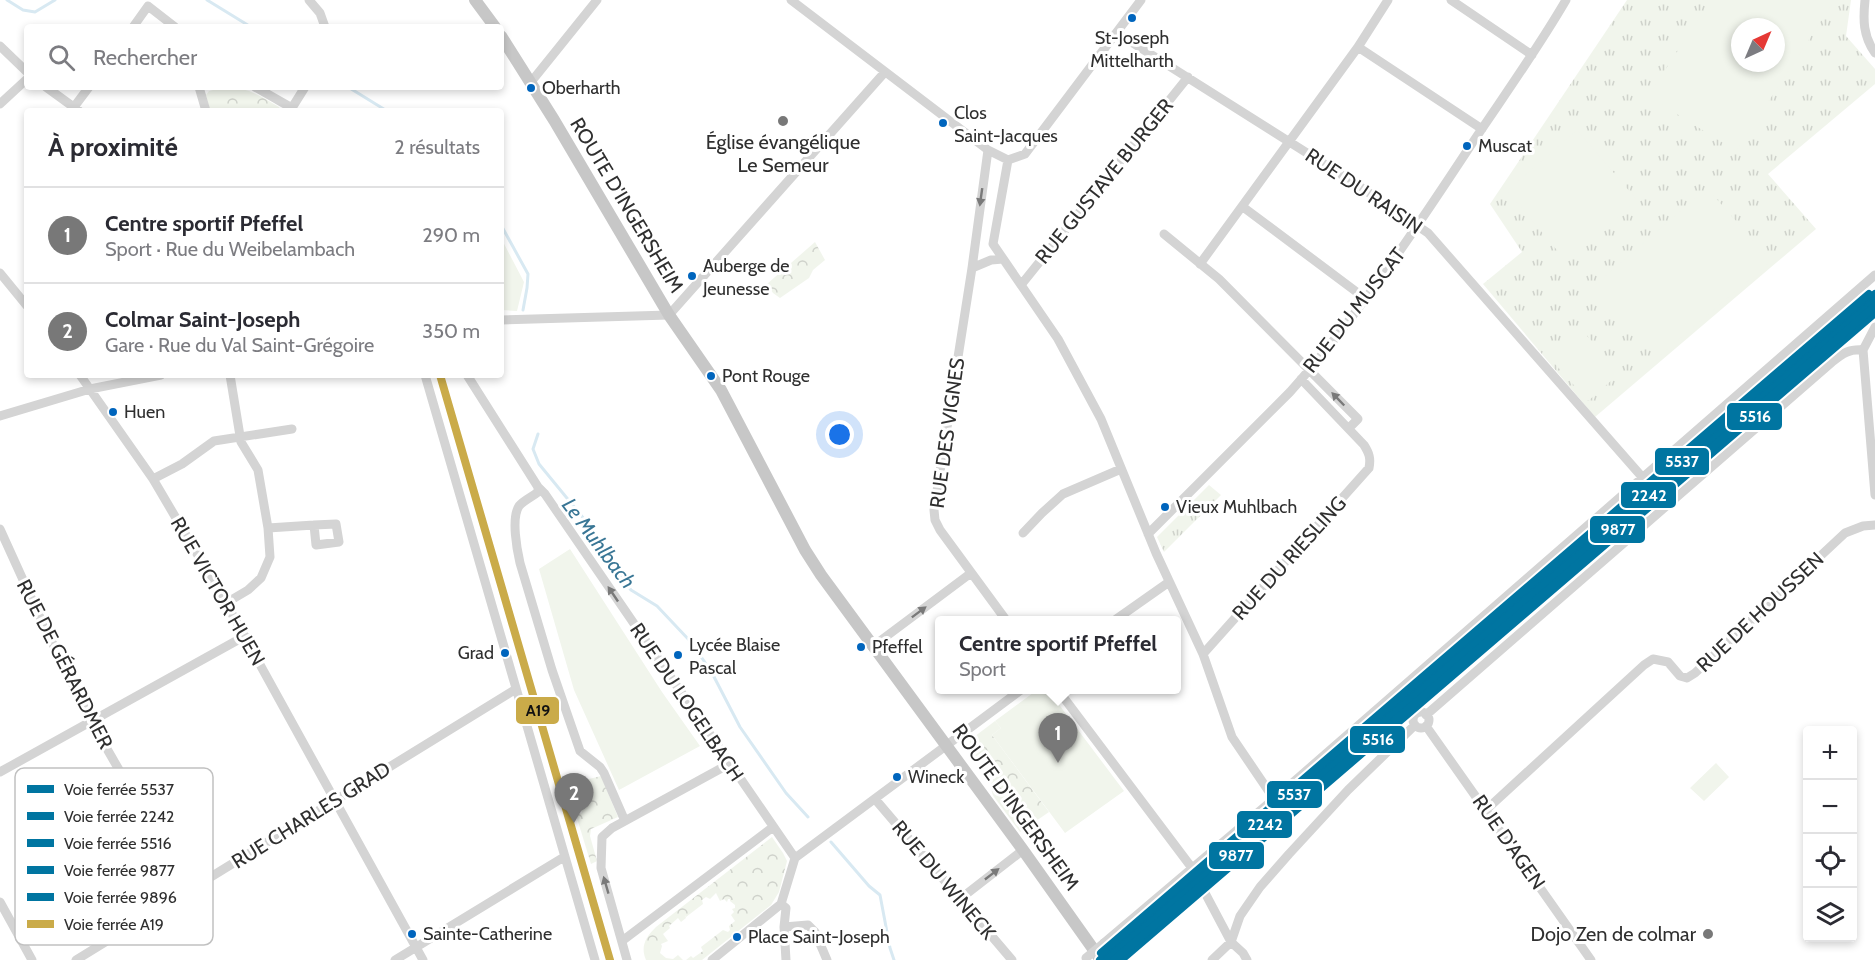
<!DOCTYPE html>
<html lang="fr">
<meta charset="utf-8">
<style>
body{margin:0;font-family:Cabin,sans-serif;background:#f2f2f3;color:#2b2b33}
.controls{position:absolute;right:18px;bottom:18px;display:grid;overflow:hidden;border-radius:6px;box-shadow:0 3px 9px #0003}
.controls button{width:54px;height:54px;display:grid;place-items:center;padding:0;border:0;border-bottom:2px solid #e1e1e2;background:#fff;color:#2b2b33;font:30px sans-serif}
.compass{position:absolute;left:1731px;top:18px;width:54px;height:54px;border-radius:50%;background:#fff;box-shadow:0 3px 9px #0003;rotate:44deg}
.you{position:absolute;left:840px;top:435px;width:21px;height:21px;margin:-15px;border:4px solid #fff;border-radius:50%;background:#1a73e8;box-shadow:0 0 0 9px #1a73e833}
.badge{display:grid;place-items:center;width:39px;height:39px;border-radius:50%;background:#787878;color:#fff;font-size:20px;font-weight:700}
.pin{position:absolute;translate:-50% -50px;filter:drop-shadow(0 2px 3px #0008)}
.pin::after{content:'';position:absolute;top:32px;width:21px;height:18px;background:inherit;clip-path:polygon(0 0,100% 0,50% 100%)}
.popup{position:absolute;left:935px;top:616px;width:246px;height:78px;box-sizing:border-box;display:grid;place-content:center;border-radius:6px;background:#fff;filter:drop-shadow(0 2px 4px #0005);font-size:20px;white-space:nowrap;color:#7c7c81}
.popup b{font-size:22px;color:#2b2b33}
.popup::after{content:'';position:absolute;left:50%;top:100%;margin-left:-12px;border:12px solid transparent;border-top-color:#fff}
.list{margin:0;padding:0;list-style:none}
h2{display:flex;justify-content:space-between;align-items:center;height:78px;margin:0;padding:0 24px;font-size:26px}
h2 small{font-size:20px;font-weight:400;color:#7c7c81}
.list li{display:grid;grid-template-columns:39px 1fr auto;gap:18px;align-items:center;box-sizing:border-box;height:96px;padding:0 24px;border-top:2px solid #e1e1e2}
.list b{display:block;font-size:22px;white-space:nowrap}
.list p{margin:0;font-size:20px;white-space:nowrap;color:#7c7c81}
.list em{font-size:20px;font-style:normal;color:#7c7c81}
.icon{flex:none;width:33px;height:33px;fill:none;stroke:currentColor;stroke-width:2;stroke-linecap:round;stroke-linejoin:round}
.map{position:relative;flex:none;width:1875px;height:960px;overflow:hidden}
.search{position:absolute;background:#fff;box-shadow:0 3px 9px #0003;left:24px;top:24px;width:480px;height:66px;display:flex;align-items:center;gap:15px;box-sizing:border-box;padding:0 21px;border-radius:6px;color:#7c7c81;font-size:22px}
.panel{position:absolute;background:#fff;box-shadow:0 3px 9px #0003;left:24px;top:108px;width:480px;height:270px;border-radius:6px}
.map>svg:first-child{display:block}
</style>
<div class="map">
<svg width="1875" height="960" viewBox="0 0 1875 960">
<defs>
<pattern id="grass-tufts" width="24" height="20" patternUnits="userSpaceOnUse" patternTransform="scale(1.5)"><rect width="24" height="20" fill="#f1f5ec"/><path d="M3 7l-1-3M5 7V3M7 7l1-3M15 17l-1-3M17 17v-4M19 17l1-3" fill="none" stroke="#cfd2cb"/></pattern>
<pattern id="forest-crowns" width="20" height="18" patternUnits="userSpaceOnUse" patternTransform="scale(1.5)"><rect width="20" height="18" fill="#f1f5ec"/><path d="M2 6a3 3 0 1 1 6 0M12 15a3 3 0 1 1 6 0" fill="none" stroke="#cfd2cb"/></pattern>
</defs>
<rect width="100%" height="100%" fill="#fff"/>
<path fill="url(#grass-tufts)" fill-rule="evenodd" d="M1627,0H1851L1846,36L1875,69V84L1768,174L1816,229L1595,417L1483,284L1522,252L1490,204ZM1740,27H1776V63H1740Z
M1209,485L1221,495L1164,552L1157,537Z"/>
<path fill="url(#forest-crowns)" d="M225,87C248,87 260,96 279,107L281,111H210L206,95L209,91Z
M815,242L825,260L813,270L809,278L780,298L773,293L767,284Z
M995,721L1001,728L992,735L1049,812L1020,832L994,797C990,790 992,785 990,778C986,764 968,756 970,740Z
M601,776L618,817L591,829L590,836L597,861L591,864L576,815L582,813L573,783Z
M772,837L783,853L787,861L779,892L771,905L702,960H686L691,956L693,958L703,951L701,947L723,930L728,932L730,930L729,926L735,921L731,915L734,912L732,909L735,908V905L730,901V899H728L727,902L724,899L720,901L716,893L710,899L706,897L702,900L703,904L686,917L685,915L686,918L681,922L678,918L669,926L670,928L663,934L668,941L661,944L662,946L660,953L666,958L673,959L678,955L683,960H646C640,946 646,937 656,927Z"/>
<path fill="#f1f5ec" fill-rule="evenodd" d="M1711,0H1826L1832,4L1736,151L1648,96ZM1740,27H1776V63H1740Z
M1577,130L1637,200L1567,262L1507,191Z
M1707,188L1771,261L1657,358L1594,286Z
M501,238L524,282L517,311L501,310Z
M1580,328L1620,373L1588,401L1548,356Z
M570,549L662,692L700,746L619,790L574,690L539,569Z
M1037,690H1048L1124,791L1065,833L992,735L1001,728L995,721Z
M1716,763L1729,777L1704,801L1690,788Z"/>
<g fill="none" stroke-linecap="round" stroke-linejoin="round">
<path stroke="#d8e9f2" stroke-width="3" d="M7,0L23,10L35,12L55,0
M207,0L251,27
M348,87L387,111
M501,225L528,274L527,288L523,310
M538,434L533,449L539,464L589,525L614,568L631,590L657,606L690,641L711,671L740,727L786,793L808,817
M831,842L869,886L880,895L890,948L894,960"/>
<path stroke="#d4d4d4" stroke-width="9" d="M309,0L320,13L325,27
M791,0L988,150L1008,160
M1451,0L1532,55
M1865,0C1863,20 1863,36 1875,53
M133,27L148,6L175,27
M1117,33L1356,184L1428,233L1643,478
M0,46L27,72
M1358,47L1482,129
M531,82L597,0
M46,87L79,111
M199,87L206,111
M255,87L292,108
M0,104L27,79
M74,107L89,87
M290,111L305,87
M988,150L972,268L934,510L935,520L940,530L1006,620
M1008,160L1025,154L1141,0
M1243,207L1366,299
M1164,234L1219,279L1358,419L1349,428
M993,244L1058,339L1101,419L1156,553L1203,654L1232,737L1274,799
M993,244L1008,160
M1200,264L1358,47L1388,0
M972,268L991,260L1003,259
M0,273L27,306
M1021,285L1188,77
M501,320L669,315L885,72
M1875,327L1863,350L1875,495
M80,375L153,479L226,603L423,960
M425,375L595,960
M467,375L538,487L545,494L795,858
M0,416L90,389L161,375
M153,479L182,464L214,441L292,429
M538,487V492C532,497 524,500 519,506C511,518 517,550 520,563L552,670L580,751L600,767L604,773L625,821
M336,524L339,542L316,545L314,525Z
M268,528L314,525
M0,529L44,626L91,721L188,890
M1023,533L1042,513L1063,494L1121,469
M1148,534L1290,392C1358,316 1415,230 1471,145C1503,97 1537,50 1566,0
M226,603L248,590L261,578L270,557L268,528L258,470L241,442L230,375
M1115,620L1169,582
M872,647L971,573
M1203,654L1369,468C1371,458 1369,453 1364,445L1301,379
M1058,690L1192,868
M1413 720a8 8 0 1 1 16 0a8 8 0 1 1-16 0Z
M1426,715L1832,362C1843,353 1849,349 1863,350
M1426,726L1591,960
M0,772L245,636
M875,799L1012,960
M1487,809L1644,665L1653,659L1668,662L1680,676L1687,678L1695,673L1845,533L1863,526L1875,525
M795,858L1021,690
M1204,891L1231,942L1243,953L1247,960
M960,899L1023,850
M0,902L32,960
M781,904L786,908L784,927L786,960
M784,927L808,925L815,932L827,960
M622,941L773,827
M1104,943L1274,799L1875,275
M76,960L516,689
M395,960L564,857
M627,960L601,868L602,837L612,828L729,764
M712,960L781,904L795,858
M1212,960L1231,942L1240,916L1260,887L1289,854L1348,790L1415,725"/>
<path stroke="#c7c7c7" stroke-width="12" d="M475,0L495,27
M501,36L554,120L669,315L721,390L805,550L821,575L1023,850L1101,960"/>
<path stroke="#d4d4d4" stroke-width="9" d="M1086,958L1104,943"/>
<defs>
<path id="rail-1" d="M1100,960L1550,576L1875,294"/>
<path id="rail-2" d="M1107,960L1875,301"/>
<path id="rail-3" d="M1121,960L1875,313"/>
<path id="rail-4" d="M1114,960L1556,583L1875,306"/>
<path id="rail-5" d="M1101,953L1869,294"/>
<path id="rail-6" d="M440,375L610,960"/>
</defs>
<use href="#rail-1" stroke="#fff" stroke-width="12"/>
<use href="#rail-2" stroke="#fff" stroke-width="12"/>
<use href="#rail-3" stroke="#fff" stroke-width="12"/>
<use href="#rail-4" stroke="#fff" stroke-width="12"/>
<use href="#rail-5" stroke="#fff" stroke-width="12"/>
<use href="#rail-6" stroke="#fff" stroke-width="12"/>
<use href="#rail-1" stroke="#0075a1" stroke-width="8"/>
<use href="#rail-2" stroke="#0075a1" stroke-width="8"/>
<use href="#rail-3" stroke="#0075a1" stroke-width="8"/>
<use href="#rail-4" stroke="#0075a1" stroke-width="8"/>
<use href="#rail-5" stroke="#0075a1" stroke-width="8"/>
<use href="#rail-6" stroke="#caab49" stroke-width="8"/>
</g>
<defs><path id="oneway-solid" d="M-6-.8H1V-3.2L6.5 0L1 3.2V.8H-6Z" transform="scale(1.5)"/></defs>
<g fill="#797979">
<use href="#oneway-solid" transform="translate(981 197) rotate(98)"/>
<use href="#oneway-solid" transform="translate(1338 399) rotate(-134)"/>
<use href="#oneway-solid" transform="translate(613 594) rotate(-124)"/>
<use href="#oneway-solid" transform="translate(919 612) rotate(-37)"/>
<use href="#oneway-solid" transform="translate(992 874) rotate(-38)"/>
<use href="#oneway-solid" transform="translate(606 885) rotate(-106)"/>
</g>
<g fill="#0065bd" stroke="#fff" stroke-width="2">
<circle cx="1132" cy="18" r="5"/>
<circle cx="531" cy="88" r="5"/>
<circle cx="943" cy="123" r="5"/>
<circle cx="1467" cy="146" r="5"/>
<circle cx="692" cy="276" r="5"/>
<circle cx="711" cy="376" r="5"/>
<circle cx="113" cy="412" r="5"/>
<circle cx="1165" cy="507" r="5"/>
<circle cx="861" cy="647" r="5"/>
<circle cx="505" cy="653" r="5"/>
<circle cx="678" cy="655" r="5"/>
<circle cx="897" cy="777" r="5"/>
<circle cx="412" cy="934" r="5"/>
<circle cx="737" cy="937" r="5"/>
</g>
<g fill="#787878" stroke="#fff" stroke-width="2">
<circle cx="783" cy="121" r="6"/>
<circle cx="1708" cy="934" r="6"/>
</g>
<g text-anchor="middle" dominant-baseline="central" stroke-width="6" stroke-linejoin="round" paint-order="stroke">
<g font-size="18" fill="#2f2f2f" stroke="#fff" text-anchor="start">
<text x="1132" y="38" text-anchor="middle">St-Joseph<tspan x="1132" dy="23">Mittelharth</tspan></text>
<text x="542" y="88">Oberharth</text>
<text x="954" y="113">Clos<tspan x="954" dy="23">Saint-Jacques</tspan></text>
<text x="1478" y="146">Muscat</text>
<text x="703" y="266">Auberge de<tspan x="703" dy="23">Jeunesse</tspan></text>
<text x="722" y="376">Pont Rouge</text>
<text x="124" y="412">Huen</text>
<text x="1176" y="507">Vieux Muhlbach</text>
<text x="689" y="645">Lycée Blaise<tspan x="689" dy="23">Pascal</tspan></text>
<text x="872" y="647">Pfeffel</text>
<text x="494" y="653" text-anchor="end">Grad</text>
<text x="908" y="777">Wineck</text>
<text x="423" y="934">Sainte-Catherine</text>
<text x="748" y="937">Place Saint-Joseph</text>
</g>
<g font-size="20" fill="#2f2f2f" stroke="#fff">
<text x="783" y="142">Église évangélique<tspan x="783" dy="23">Le Semeur</tspan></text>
<text x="1696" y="934" text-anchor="end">Dojo Zen de colmar</text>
</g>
<g font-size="20" fill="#2f2f2f" stroke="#fff">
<text transform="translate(1104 181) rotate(-51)">RUE GUSTAVE BURGER</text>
<text transform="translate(1364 191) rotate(34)">RUE DU RAISIN</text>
<text transform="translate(627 205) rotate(59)">ROUTE D'INGERSHEIM</text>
<text transform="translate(1354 310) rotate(-52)">RUE DU MUSCAT</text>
<text transform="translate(947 433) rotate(-82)">RUE DES VIGNES</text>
<text transform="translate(1289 558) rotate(-48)">RUE DU RIESLING</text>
<text transform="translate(218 591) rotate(60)">RUE VICTOR HUEN</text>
<text transform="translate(1760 612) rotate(-43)">RUE DE HOUSSEN</text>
<text transform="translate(65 664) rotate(63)">RUE DE GÉRARDMER</text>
<text transform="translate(687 702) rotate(56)">RUE DU LOGELBACH</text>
<text transform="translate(1016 807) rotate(54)">ROUTE D'INGERSHEIM</text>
<text transform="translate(311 815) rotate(-32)">RUE CHARLES GRAD</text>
<text transform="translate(1509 842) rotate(55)">RUE D'AGEN</text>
<text transform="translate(944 880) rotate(50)">RUE DU WINECK</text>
</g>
<g font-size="21" font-style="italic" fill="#397695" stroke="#fff">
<text transform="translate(599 543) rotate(53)">Le Muhlbach</text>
</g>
</g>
<rect x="15" y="768" width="198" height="177" rx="9" fill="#fff" stroke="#c1c1c1" stroke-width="1.5"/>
<rect x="27" y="785" width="27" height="8" fill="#0075a1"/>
<rect x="27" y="812" width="27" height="8" fill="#0075a1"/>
<rect x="27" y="839" width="27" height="8" fill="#0075a1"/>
<rect x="27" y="866" width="27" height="8" fill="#0075a1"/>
<rect x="27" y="893" width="27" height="8" fill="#0075a1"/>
<rect x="27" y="920" width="27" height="8" fill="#caab49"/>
<g font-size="16" fill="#2f2f2f">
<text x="64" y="795">Voie ferrée 5537</text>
<text x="64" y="822">Voie ferrée 2242</text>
<text x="64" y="849">Voie ferrée 5516</text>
<text x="64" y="876">Voie ferrée 9877</text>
<text x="64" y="903">Voie ferrée 9896</text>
<text x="64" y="930">Voie ferrée A19</text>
</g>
<g stroke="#fff" stroke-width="2">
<rect x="1726" y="402" width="57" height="29" rx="6" fill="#0075a1"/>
<rect x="1654" y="447" width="56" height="29" rx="6" fill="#0075a1"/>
<rect x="1620" y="481" width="57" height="28" rx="6" fill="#0075a1"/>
<rect x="1589" y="515" width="57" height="29" rx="6" fill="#0075a1"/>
<rect x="515" y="696" width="45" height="29" rx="6" fill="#caab49"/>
<rect x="1349" y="725" width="57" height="29" rx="6" fill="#0075a1"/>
<rect x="1266" y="780" width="57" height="29" rx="6" fill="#0075a1"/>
<rect x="1236" y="810" width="57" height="29" rx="6" fill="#0075a1"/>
<rect x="1208" y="841" width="57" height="29" rx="6" fill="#0075a1"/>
</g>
<g font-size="16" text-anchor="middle" font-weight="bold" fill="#fff">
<text x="1755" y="422">5516</text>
<text x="1682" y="467">5537</text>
<text x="1649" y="501">2242</text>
<text x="1618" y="535">9877</text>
<text x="1378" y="745">5516</text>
<text x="1294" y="800">5537</text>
<text x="1265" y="830">2242</text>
<text x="1236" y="861">9877</text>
</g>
<g font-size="16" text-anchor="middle" font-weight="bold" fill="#111">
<text x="538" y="716">A19</text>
</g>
</svg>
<div class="controls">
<button>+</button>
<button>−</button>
<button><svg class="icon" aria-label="locate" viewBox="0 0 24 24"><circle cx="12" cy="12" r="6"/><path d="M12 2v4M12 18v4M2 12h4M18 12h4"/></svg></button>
<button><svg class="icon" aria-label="layers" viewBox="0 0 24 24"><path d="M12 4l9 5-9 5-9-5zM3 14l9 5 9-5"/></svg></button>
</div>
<svg class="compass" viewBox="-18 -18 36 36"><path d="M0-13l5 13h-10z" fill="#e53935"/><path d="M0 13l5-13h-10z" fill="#7c7c81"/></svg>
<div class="you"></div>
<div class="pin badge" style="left:1058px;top:763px">1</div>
<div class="popup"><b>Centre sportif Pfeffel</b>Sport</div>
<div class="pin badge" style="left:574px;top:823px">2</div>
<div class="search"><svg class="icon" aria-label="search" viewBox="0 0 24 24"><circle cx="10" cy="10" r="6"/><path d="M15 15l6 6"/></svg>Rechercher</div>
<section class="panel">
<h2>À proximité<small>2 résultats</small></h2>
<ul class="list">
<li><span class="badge">1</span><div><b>Centre sportif Pfeffel</b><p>Sport · Rue du Weibelambach</p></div><em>290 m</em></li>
<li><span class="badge">2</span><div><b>Colmar Saint-Joseph</b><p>Gare · Rue du Val Saint-Grégoire</p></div><em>350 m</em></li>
</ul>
</section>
</div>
